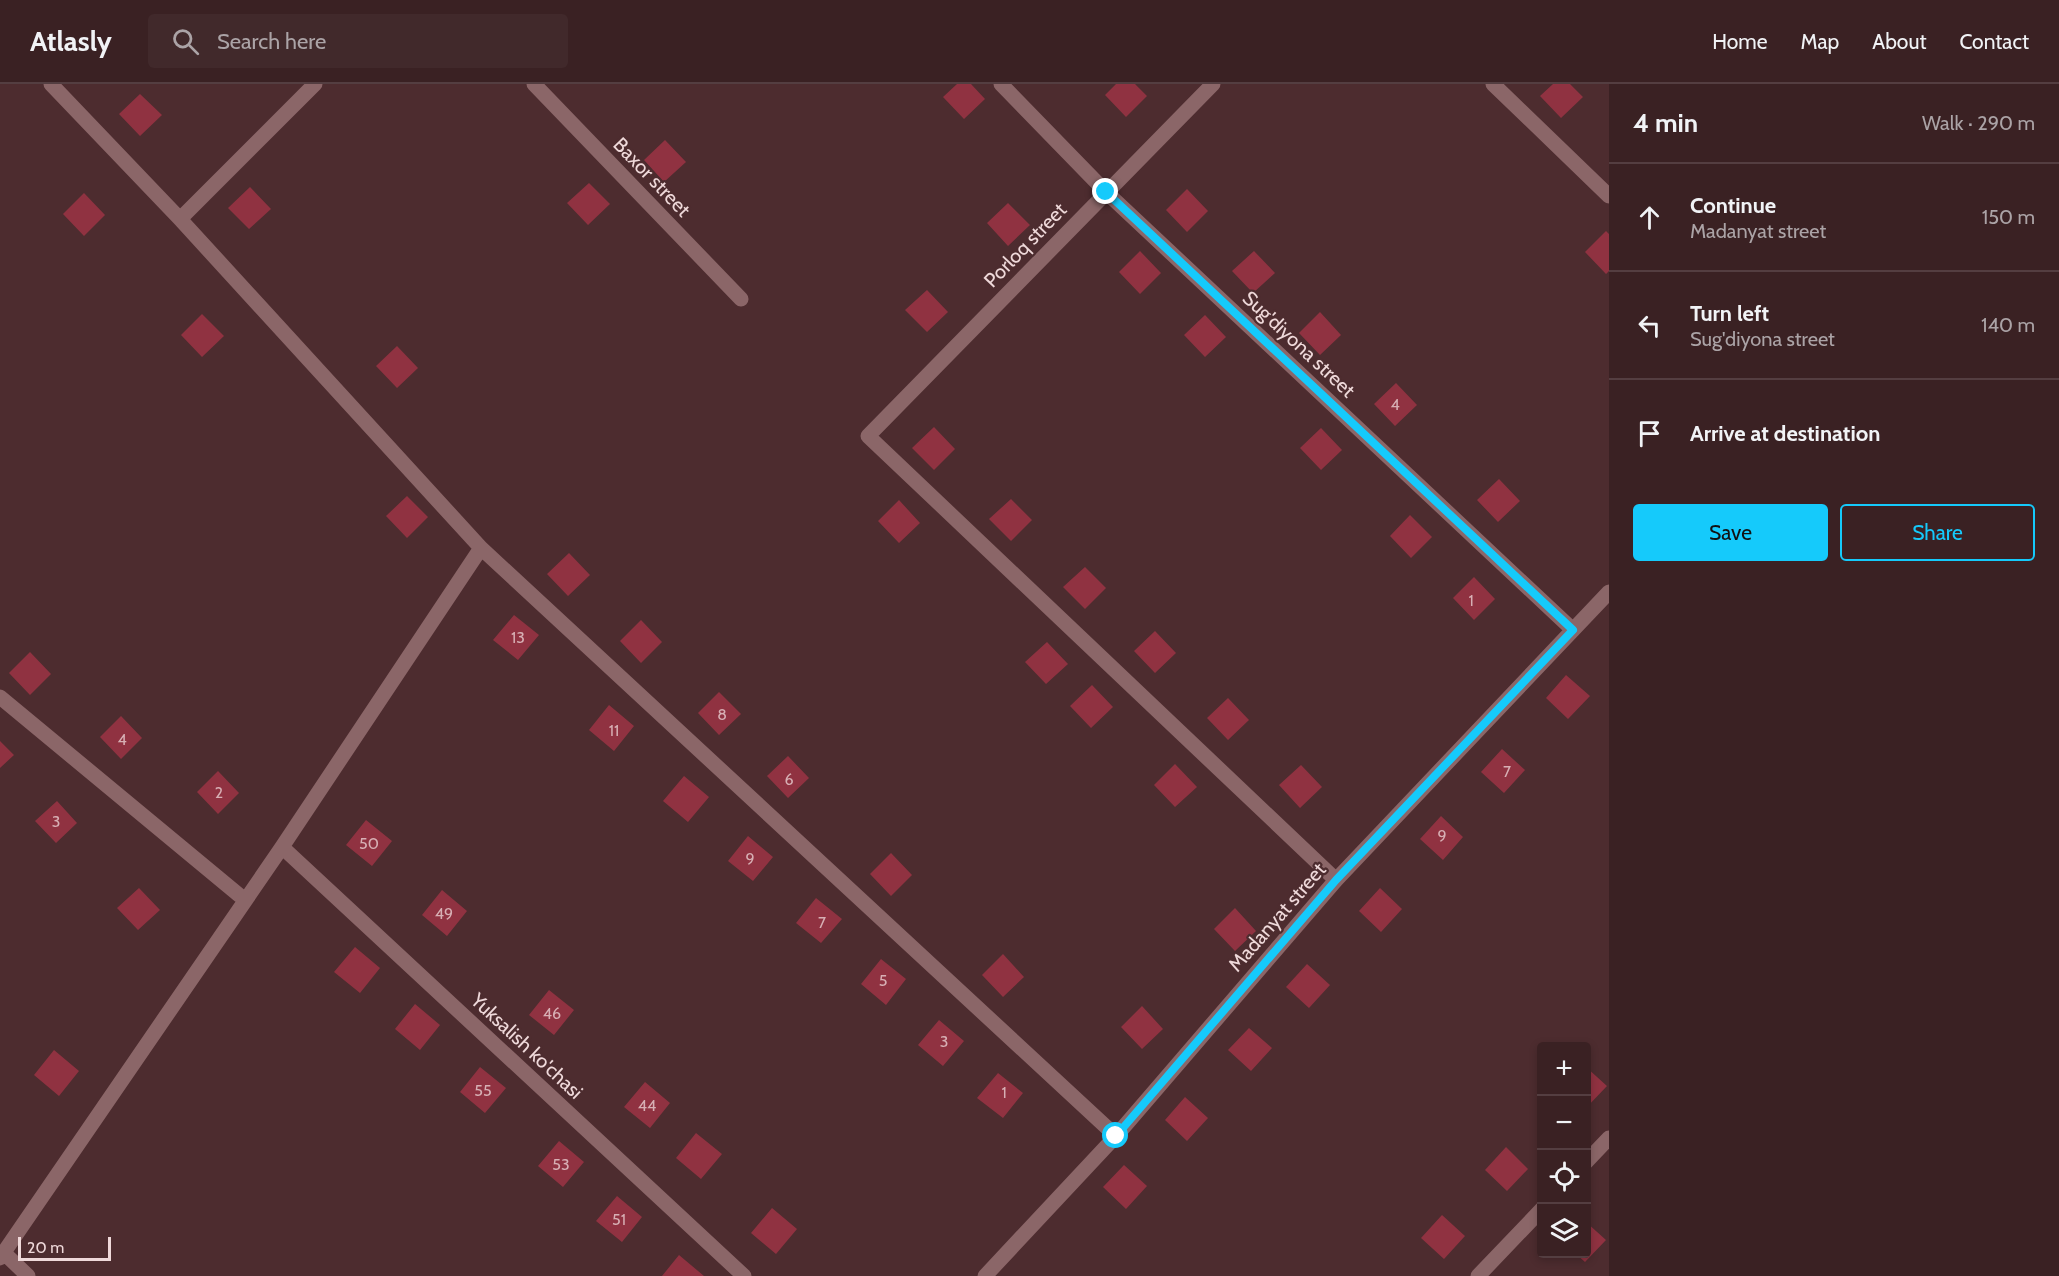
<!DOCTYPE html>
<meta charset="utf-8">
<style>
body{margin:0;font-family:Cabin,sans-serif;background:#41292b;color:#f1f3f6}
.controls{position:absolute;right:18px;bottom:18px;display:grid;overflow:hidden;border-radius:6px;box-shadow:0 3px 9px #0003}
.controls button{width:54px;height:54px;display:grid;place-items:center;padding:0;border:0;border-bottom:2px solid #543e41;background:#3a2123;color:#f1f3f6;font:30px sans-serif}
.scale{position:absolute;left:18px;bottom:15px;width:93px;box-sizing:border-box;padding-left:6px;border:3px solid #efd9da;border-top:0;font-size:16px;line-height:21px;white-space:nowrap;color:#efd9da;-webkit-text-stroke:4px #4d2c2f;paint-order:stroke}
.stop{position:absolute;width:18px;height:18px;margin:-14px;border:4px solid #15cafb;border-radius:50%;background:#fff}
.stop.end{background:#15cafb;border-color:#fff;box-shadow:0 2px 6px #0008}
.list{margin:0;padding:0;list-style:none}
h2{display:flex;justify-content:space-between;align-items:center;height:78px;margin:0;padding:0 24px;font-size:26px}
h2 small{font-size:20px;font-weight:400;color:#aba3a6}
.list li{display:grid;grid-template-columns:39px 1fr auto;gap:18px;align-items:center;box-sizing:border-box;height:108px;padding:0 24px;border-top:2px solid #543e41}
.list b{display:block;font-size:22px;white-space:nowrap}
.list p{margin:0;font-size:20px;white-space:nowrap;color:#aba3a6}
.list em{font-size:20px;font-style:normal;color:#aba3a6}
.actions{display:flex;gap:12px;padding:18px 24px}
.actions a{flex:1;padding:14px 0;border:2px solid #15cafb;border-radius:6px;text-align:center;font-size:21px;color:#15cafb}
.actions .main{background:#15cafb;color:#111}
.icon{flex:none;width:33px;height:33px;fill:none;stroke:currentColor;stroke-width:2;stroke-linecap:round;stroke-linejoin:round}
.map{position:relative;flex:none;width:1609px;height:1192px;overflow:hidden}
header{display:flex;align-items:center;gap:36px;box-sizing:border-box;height:84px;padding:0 30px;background:#3a2123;border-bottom:2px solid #543e41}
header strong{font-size:28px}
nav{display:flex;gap:33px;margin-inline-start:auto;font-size:21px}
.search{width:420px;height:54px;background:#41292b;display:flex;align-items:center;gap:15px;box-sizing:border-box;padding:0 21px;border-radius:6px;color:#aba3a6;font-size:22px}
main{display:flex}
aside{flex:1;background:#3a2123}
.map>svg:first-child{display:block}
</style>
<header>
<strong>Atlasly</strong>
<div class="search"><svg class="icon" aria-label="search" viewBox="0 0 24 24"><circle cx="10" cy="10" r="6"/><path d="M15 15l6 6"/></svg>Search here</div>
<nav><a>Home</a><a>Map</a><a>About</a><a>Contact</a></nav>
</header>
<main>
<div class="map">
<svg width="1609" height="1192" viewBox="0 0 1609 1192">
<rect width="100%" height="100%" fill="#4d2c2f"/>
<path fill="#903241" d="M957,0H971L985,15L964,35L943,13Z
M1116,0H1135L1147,12L1126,33L1105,11Z
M1553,0H1570L1583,13L1561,34L1540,12Z
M140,10L162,31L140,52L119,30Z
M665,56L686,78L664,98L644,76Z
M589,99L610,120L588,141L567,119Z
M250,103L271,125L249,145L228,124Z
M1187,105L1208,127L1187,148L1166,126Z
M84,109L105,131L84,152L63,130Z
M1008,119L1030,141L1008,162L987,139Z
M1606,147L1609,150V187L1606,190L1585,168Z
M1140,167L1161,189L1140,210L1119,188Z
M1254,167L1275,189L1253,209L1232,187Z
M927,206L948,228L927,248L905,226Z
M1320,228L1341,251L1320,271L1299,249Z
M202,230L224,252L202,273L181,251Z
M1205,231L1226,253L1205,273L1184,251Z
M397,262L418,284L397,304L376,282Z
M1396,299L1417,321L1395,342L1374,320Z
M934,343L955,365L934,386L912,364Z
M1321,344L1342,366L1321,386L1300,364Z
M1499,395L1520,417L1498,438L1477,416Z
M407,412L428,433L407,454L386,432Z
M1011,415L1032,436L1011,457L989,435Z
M899,416L920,439L899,459L878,437Z
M1410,431L1432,453L1411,474L1390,452Z
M569,469L590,491L568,512L547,490Z
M1085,483L1106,504L1085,525L1063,503Z
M1474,493L1495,515L1474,536L1453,514Z
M514,531L539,551L518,576L493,556Z
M641,536L662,558L641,579L620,557Z
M1155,547L1176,569L1155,589L1134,567Z
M1047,558L1068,580L1046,600L1025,578Z
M30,568L51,590L30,611L9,589Z
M1566,591L1590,612L1568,635L1546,614Z
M1092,601L1113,623L1091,644L1070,622Z
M719,608L741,630L719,651L698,629Z
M1228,614L1249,636L1228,656L1207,634Z
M609,621L634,642L614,667L589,646Z
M121,632L142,654L121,675L100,653Z
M0,657L14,671L0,684Z
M1502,665L1525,686L1504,709L1481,688Z
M788,672L809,694L788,714L767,692Z
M1175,680L1197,703L1175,723L1154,701Z
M1301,681L1322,703L1300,724L1279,701Z
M218,687L239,709L218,730L197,708Z
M684,692L709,713L688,738L663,717Z
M57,717L77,739L56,759L35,737Z
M1441,732L1463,753L1443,776L1420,755Z
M366,736L392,757L372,782L346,761Z
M748,752L773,773L753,797L728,777Z
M891,769L912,791L891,812L870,790Z
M139,804L160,826L138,846L117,824Z
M1380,804L1402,825L1381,848L1359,827Z
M442,806L467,827L447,852L422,831Z
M816,814L842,835L821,859L796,839Z
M1235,824L1256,847L1235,867L1214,845Z
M355,863L380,884L360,909L334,888Z
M1003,870L1024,893L1003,913L982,891Z
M881,875L906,895L886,921L861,900Z
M1307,880L1330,901L1309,924L1286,903Z
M549,906L574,926L554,951L529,931Z
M415,920L440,941L420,966L395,945Z
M1142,922L1163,945L1142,965L1121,943Z
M939,936L964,957L943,982L918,961Z
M1249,944L1272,964L1251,987L1228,966Z
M54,966L79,987L59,1012L34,991Z
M480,983L506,1004L485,1029L460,1008Z
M1586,983L1607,1002L1586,1024Z
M998,989L1023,1009L1003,1034L977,1014Z
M645,998L670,1019L650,1044L624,1023Z
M1185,1013L1208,1034L1187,1057L1165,1036Z
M696,1049L722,1070L701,1095L676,1074Z
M559,1057L584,1078L563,1103L538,1082Z
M1506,1063L1528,1085L1507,1107L1485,1086Z
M1124,1081L1147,1102L1126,1125L1103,1103Z
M617,1112L642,1133L622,1158L596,1137Z
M772,1124L797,1145L776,1170L751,1149Z
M1442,1131L1465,1152L1444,1175L1421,1154Z
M1586,1138L1606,1156L1585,1178L1576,1170H1586Z
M679,1171L704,1192H662Z"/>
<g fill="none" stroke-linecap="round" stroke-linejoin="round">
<path stroke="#8b6668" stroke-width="15" d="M534,0L741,215
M1001,0L1106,108L1573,546
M1213,0L868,352L1336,796
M1493,0L1609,112
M180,135L315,0
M481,464L1116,1052
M0,613L245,816
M282,763L744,1192
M1586,1078L1609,1054
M3,1168L28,1192
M0,1174L282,763L481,464L180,135L51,0
M985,1192L1116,1052L1336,796L1609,508
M1478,1192L1542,1125"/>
</g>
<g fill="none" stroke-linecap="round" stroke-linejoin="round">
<path stroke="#15cafb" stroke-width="8" d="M1106,108L1573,546L1336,796L1116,1052"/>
</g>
<g text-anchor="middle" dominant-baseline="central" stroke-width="4.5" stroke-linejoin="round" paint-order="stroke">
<g font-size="16" fill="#d7afb4">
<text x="1395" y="320">4</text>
<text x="1471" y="516">1</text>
<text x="518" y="553">13</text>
<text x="722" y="630">8</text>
<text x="614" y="646">11</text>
<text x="122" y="655">4</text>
<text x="1507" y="687">7</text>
<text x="789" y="695">6</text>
<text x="219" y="708">2</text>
<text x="56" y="737">3</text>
<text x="1442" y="751">9</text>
<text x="369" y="759">50</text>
<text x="750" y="774">9</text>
<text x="444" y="829">49</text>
<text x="822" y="838">7</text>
<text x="883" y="896">5</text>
<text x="552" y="929">46</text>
<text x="944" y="957">3</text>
<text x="483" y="1006">55</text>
<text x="1004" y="1008">1</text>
<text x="647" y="1021">44</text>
<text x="561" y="1080">53</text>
<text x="619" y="1135">51</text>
</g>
<g font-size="20" fill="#efd9da" stroke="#4d2c2f">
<text transform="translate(652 93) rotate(46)">Baxor street</text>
<text transform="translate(1025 161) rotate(-46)">Porloq street</text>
<text transform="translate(1299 260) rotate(43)">Sug'diyona street</text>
<text transform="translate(1277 833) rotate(-49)">Madanyat street</text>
<text transform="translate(527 962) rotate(43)">Yuksalish ko'chasi</text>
</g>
</g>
</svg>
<div class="controls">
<button>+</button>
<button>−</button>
<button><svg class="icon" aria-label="locate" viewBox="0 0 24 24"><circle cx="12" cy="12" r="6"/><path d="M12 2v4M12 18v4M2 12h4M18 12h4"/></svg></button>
<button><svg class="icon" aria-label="layers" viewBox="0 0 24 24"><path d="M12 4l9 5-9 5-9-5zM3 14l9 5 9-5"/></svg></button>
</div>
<div class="scale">20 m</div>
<div class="stop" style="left:1116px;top:1052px"></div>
<div class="stop end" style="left:1106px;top:108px"></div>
</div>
<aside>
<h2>4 min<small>Walk · 290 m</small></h2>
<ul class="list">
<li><svg class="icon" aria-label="ahead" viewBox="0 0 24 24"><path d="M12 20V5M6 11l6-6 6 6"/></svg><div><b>Continue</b><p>Madanyat street</p></div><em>150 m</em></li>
<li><svg class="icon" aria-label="left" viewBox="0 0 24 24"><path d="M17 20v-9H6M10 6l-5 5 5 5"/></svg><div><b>Turn left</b><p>Sug'diyona street</p></div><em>140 m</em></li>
<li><svg class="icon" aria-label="arrive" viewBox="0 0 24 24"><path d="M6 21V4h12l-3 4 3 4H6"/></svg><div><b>Arrive at destination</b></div></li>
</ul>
<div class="actions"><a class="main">Save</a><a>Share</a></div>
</aside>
</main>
